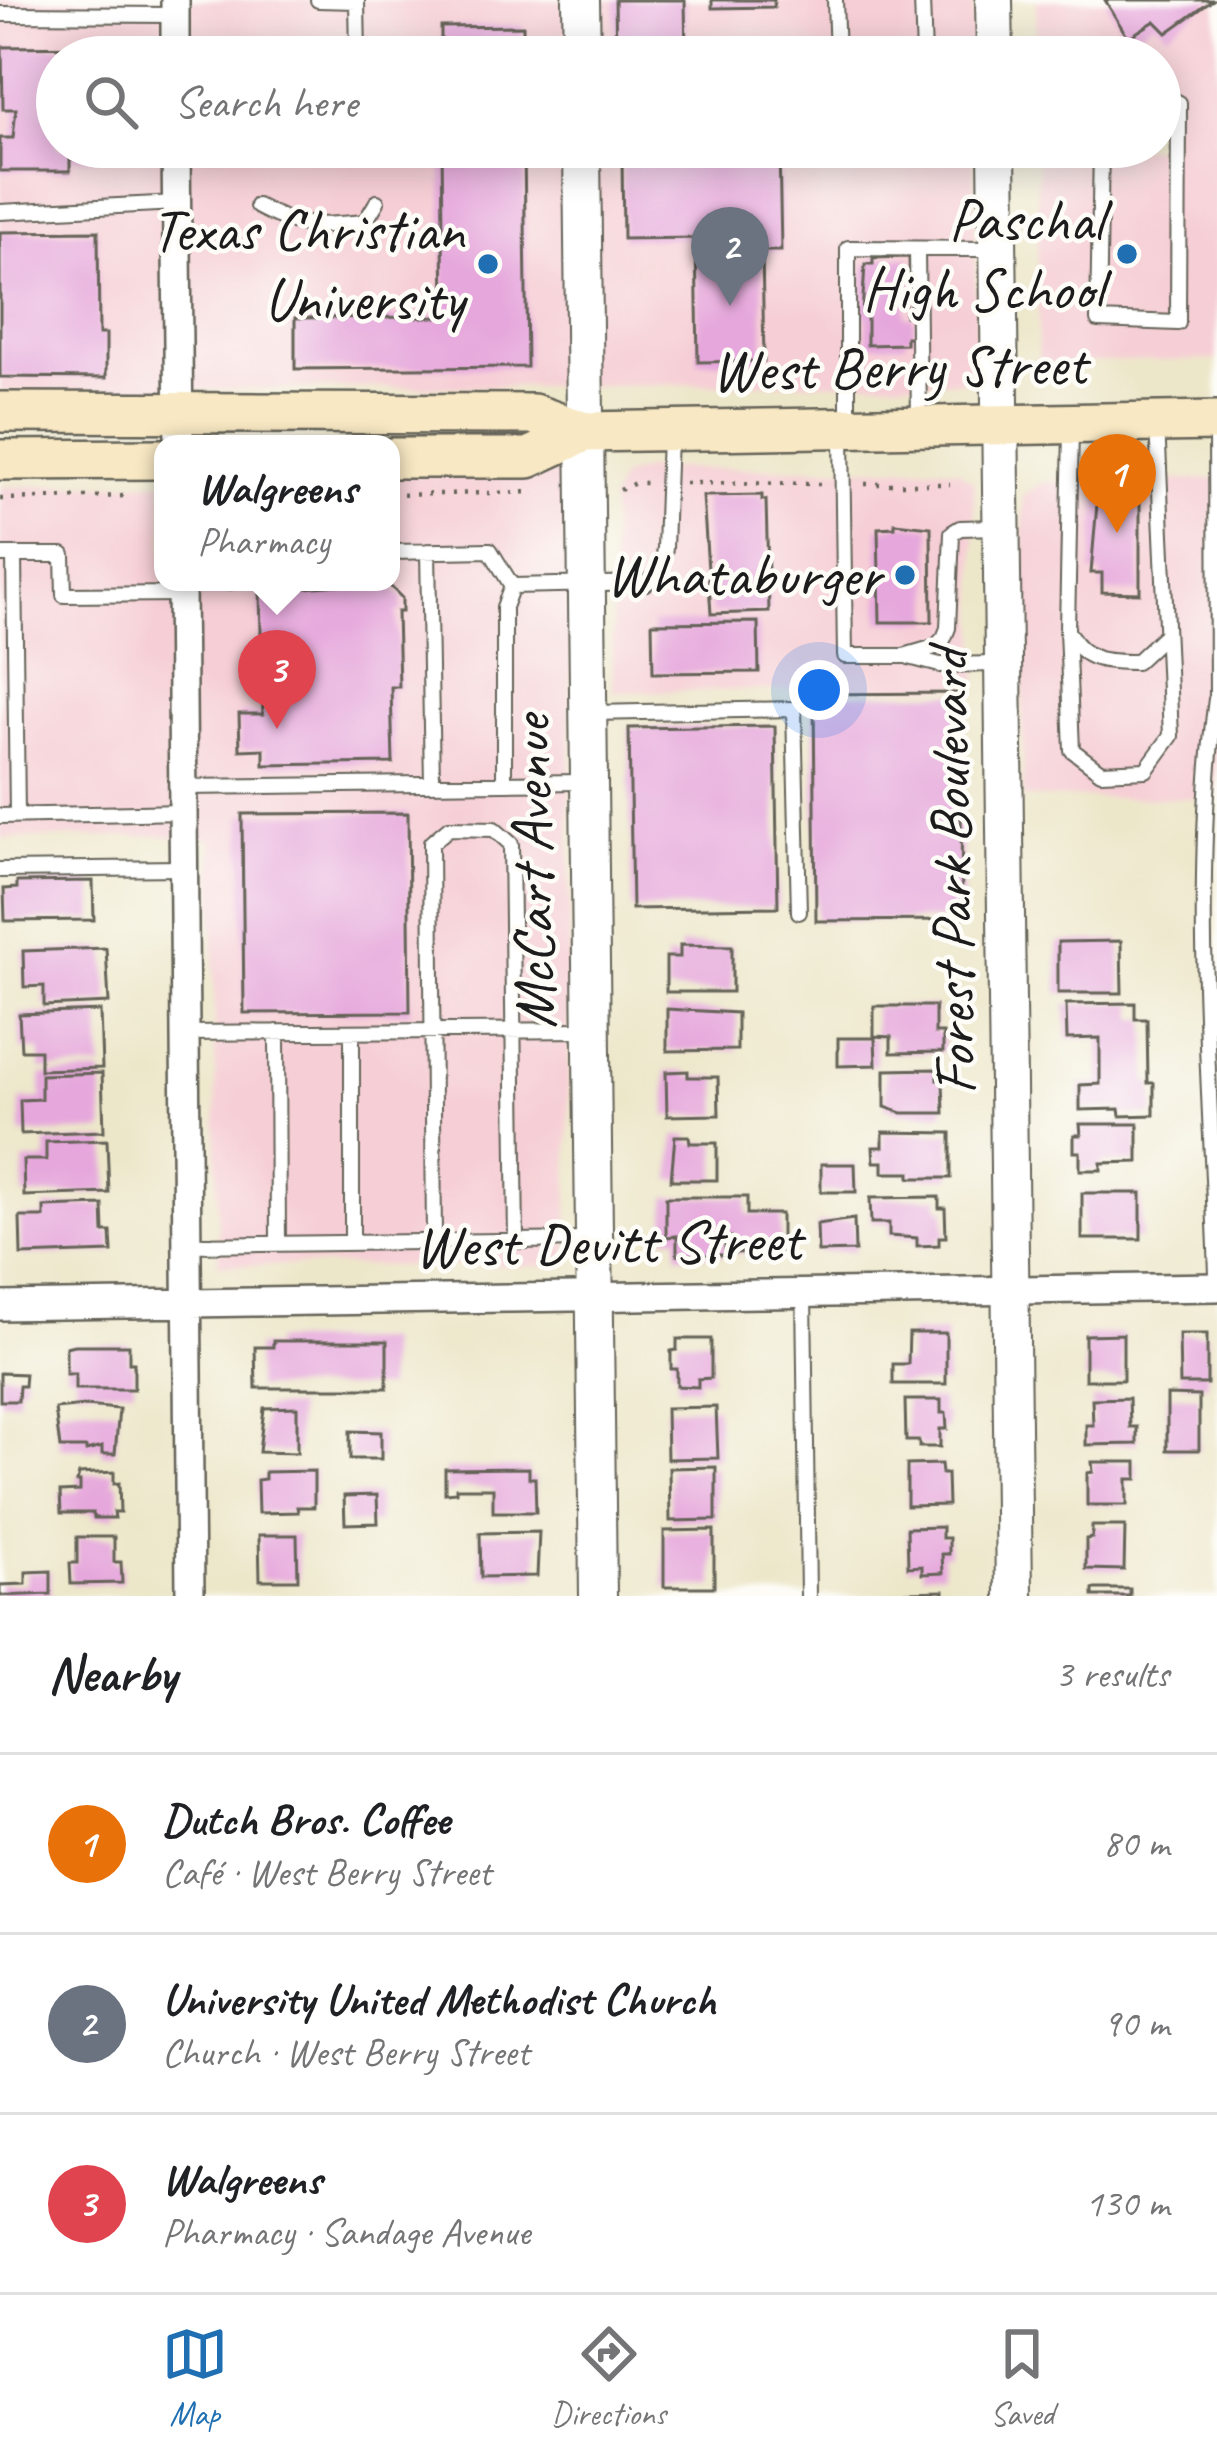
<!DOCTYPE html>
<meta charset="utf-8">
<style>
body{margin:0;font-family:Caveat,sans-serif;background:#f2f2f2;color:#202124}
.you{position:absolute;left:819px;top:690px;width:42px;height:42px;margin:-30px;border:9px solid #fff;border-radius:50%;background:#1a73e8;box-shadow:0 0 0 18px #1a73e833}
.badge{display:grid;place-items:center;width:78px;height:78px;border-radius:50%;background:#1f6fb2;color:#fff;font-size:39px;font-weight:700}
.pin{position:absolute;translate:-50% -99px;filter:drop-shadow(0 3px 6px #0008)}
.pin::after{content:'';position:absolute;top:63px;width:42px;height:36px;background:inherit;clip-path:polygon(0 0,100% 0,50% 100%)}
.popup{position:absolute;left:154px;top:435px;width:246px;height:156px;box-sizing:border-box;display:grid;place-content:center;border-radius:24px;background:#fff;filter:drop-shadow(0 3px 9px #0005);font-size:39px;white-space:nowrap;color:#757577}
.popup b{font-size:45px;color:#202124}
.popup::after{content:'';position:absolute;left:50%;top:100%;margin-left:-24px;border:24px solid transparent;border-top-color:#fff}
.list{margin:0;padding:0;list-style:none}
h2{display:flex;justify-content:space-between;align-items:center;height:156px;margin:0;padding:0 48px;font-size:51px}
h2 small{font-size:39px;font-weight:400;color:#757577}
.list li{display:grid;grid-template-columns:78px 1fr auto;gap:36px;align-items:center;box-sizing:border-box;height:180px;padding:0 48px;border-top:3px solid #e0e0e0}
.list b{display:block;font-size:45px;white-space:nowrap}
.list p{margin:0;font-size:39px;white-space:nowrap;color:#757577}
.list em{font-size:39px;font-style:normal;color:#757577}
.icon{flex:none;width:66px;height:66px;fill:none;stroke:currentColor;stroke-width:2;stroke-linecap:round;stroke-linejoin:round}
.map{position:relative;flex:none;width:1217px;height:1596px;overflow:hidden}
.search{position:absolute;background:#fff;box-shadow:0 6px 30px #0003;left:36px;right:36px;top:36px;height:132px;display:flex;align-items:center;gap:30px;box-sizing:border-box;padding:0 42px;border-radius:66px;color:#757577;font-size:45px}
.sheet{height:696px;background:#fff}
nav{display:flex;justify-content:space-around;align-items:center;box-sizing:border-box;height:168px;border-top:3px solid #e0e0e0;background:#fff;font-size:33px;color:#757577}
nav a{display:grid;justify-items:center;gap:6px}
nav .on{color:#1f6fb2}
.map>svg:first-child{display:block}
</style>
<div class="map">
<svg width="1217" height="1596" viewBox="0 0 1217 1596">
<rect width="100%" height="100%" fill="#fdfcf7"/>
<filter id="ink" filterUnits="userSpaceOnUse"><feTurbulence type="fractalNoise" baseFrequency=".00833" numOctaves="2"/><feDisplacementMap in="SourceGraphic" scale="24" xChannelSelector="R" yChannelSelector="G"/><feConvolveMatrix kernelMatrix="1 2 1 2 8 2 1 2 1" color-interpolation-filters="sRGB"/></filter>
<filter id="wash" filterUnits="userSpaceOnUse"><feTurbulence type="fractalNoise" baseFrequency=".004" numOctaves="4" result="noise"/><feDisplacementMap in="SourceGraphic" scale="48" xChannelSelector="R" yChannelSelector="G"/><feGaussianBlur stdDeviation="2.7" result="paint"/><feColorMatrix in="noise" values="0 0 0 0 0 0 0 0 0 0 0 0 0 0 0 0 0 1.4 0 .05"/><feComposite in="paint" operator="in"/></filter>
<g filter="url(#wash)">
<rect width="100%" height="100%" fill="#ede7ca"/>
<path fill="#f6cfd6" d="M0,0H973V57H57V147H974L977,381L0,392Z
M1036,0H1217V360L1038,363L1037,147H1160V57H1037Z
M940,467L958,470L974,482L978,687L613,692L611,500L621,477L647,469Z
M572,470L568,1266L218,1265L212,839L158,836L0,839V487L163,482V582H391V475Z
M1217,479L1216,798H1023V495L1044,482Z"/>
<g id="blocks">
<path fill="#e6a8dc" d="M615,0H685L686,57H616Z
M712,0H774V7L712,8Z
M1105,0H1213L1167,33L1155,21L1128,38Z
M523,26V57H441V27Z
M97,46L98,57H57V147H98V158L70,159V171H0V138H13L16,109H3L2,47Z
M442,147H524L527,367L295,369V318L444,317Z
M631,147H779L781,251H762L764,361L698,362L696,238L623,239L622,157H632Z
M98,231L99,334H106V378L0,377V232Z
M909,257L910,299L905,300V316H913L914,337H906V344L867,345V315H862L865,264H873V258Z
M1098,492L1140,493V593L1102,592V573H1091Z
M762,495V500H766L769,612L711,614L703,496Z
M895,523L931,527L932,622H880L878,528L895,527Z
M371,582H386L402,598V612H397L399,687H391L393,763L264,765V749L240,750L239,714H263L260,592Z
M758,622L759,672L653,673L652,623Z
M960,693L962,920L816,921L814,694Z
M775,726L778,907L632,909L629,728Z
M408,813L410,1012L244,1013L242,814Z
M93,881L94,920L5,921L4,889L17,888V882Z
M1121,941L1122,993H1058V942Z
M680,945L732,946V992H666V957H680Z
M106,948L109,1003L44,1006V986L24,987L23,951Z
M1135,1003V1019H1147L1148,1083H1154V1115L1120,1116L1119,1109L1080,1110V1085L1100,1084V1038L1067,1039L1066,1004Z
M874,1006H935V1033H943V1052L891,1053V1037L874,1036Z
M667,1009L737,1013V1050L667,1051Z
M100,1011L102,1068L40,1070V1050H21L19,1014Z
M838,1038H875L876,1065L838,1066Z
M937,1069V1080H943L944,1113H902L885,1107V1070Z
M688,1071V1077H718L719,1115L667,1116L666,1072Z
M102,1073L104,1131L21,1134L20,1100L41,1099V1075Z
M1080,1124H1138V1162L1101,1163V1170H1080V1152H1074V1135H1081Z
M883,1132L951,1133V1178H910V1173H883V1162H874L873,1147H883Z
M675,1136H689L690,1143H717V1180H671Z
M107,1140L109,1193L24,1196L23,1160H46V1142Z
M821,1164H855L856,1192H821Z
M1082,1193H1141V1239H1082Z
M666,1197H747V1214H781V1252L731,1253V1237H725V1255H677V1236L666,1237Z
M939,1197V1208H945L946,1237H939V1245L917,1246V1238L889,1236V1223H871L870,1198Z
M103,1205L104,1232H111L112,1252L21,1255L20,1217H44V1207Z
M854,1219L855,1251L818,1252L817,1224Z
M909,1333H946V1384H893V1364H908Z
M1123,1334V1380H1085V1335Z
M1179,1334H1207V1384H1180Z
M677,1339H711V1378L698,1379V1387L677,1386V1369H671V1351L677,1350Z
M273,1341H387V1388H256L255,1347H273Z
M74,1345H129V1363H134V1389H75V1374H66V1347Z
M0,1373L25,1374L24,1386H19L18,1401H0Z
M1167,1395L1199,1396V1450H1167Z
M1129,1398L1130,1427H1137V1444L1086,1445V1425H1093L1092,1399Z
M905,1400H941V1413H946L947,1429H940V1447H919V1441H906Z
M85,1406L119,1409L115,1454H102V1447L86,1451V1448H60L55,1409Z
M297,1407V1453L259,1452L264,1408Z
M716,1407L718,1458L667,1459L666,1408Z
M350,1431L381,1432V1459H350Z
M1092,1462H1137V1479H1127V1505H1087V1473L1093,1472Z
M941,1464L942,1474H947L948,1505L907,1506V1465Z
M716,1467V1520L670,1521L669,1468Z
M529,1468V1478H535L536,1512H493V1488H456V1492L445,1493V1469Z
M314,1471V1507H297L298,1512L258,1513L257,1480L265,1479V1472Z
M114,1472V1484L119,1483L120,1512H114L115,1518H94L93,1513H61L60,1492L80,1491V1482H77L79,1474Z
M377,1495L378,1523L345,1524L344,1496Z
M1092,1526H1125L1124,1570L1086,1569V1539L1092,1538Z
M942,1527V1538H949V1554H942L943,1573L922,1574V1566L908,1567L907,1528Z
M714,1530V1587H664V1531Z
M539,1532L537,1576L481,1577L480,1533Z
M259,1535H297L298,1580H260Z
M77,1537H114V1562H121L122,1583L71,1584L70,1563H77Z
M51,1571V1594L0,1596V1585L26,1584V1572Z
M1093,1589H1130V1596H1093Z
M944,1591V1596H905V1592Z"/>
</g>
</g>
<g filter="url(#ink)">
<use href="#blocks" fill-opacity="0" stroke="#656359" stroke-width="3"/>
<g fill="none" stroke-linecap="round" stroke-linejoin="round">
<defs>
<path id="service" d="M318,0L357,1
M357,0L358,57
M835,0L837,57
M922,0L924,57
M0,14L175,15
M376,147V154
M1101,147L1098,320L1178,323L1179,103L1160,93
M257,206C301,230 316,226 365,222L377,202
M0,212L177,203
M917,249L919,423
M848,422V248L994,249
M1216,427L1217,699
M1071,429L1067,630L1072,750L1101,772L1146,770L1171,736L1157,423
M842,433L845,656H904L935,647L944,638L948,628L952,533L960,528L998,527
M428,551L432,784
M391,552L490,550L512,586
M0,555H63L64,595L180,594
M14,555L17,815
M181,582H230
M512,586L646,583C661,575 663,564 665,548L669,436
M1070,635C1084,662 1109,662 1136,662L1166,634
M909,657L940,665L1000,664
M1216,699C1191,882 1211,1090 1217,1275
M592,713L794,709L799,912
M504,783V607L512,586
M183,787L585,782
M0,816L183,812
M0,870L183,868
M277,1032L278,1244
M352,1032V1243
M185,1033L588,1030
M434,1242L431,843L449,828L494,829L511,844L516,1241
M186,1245L589,1240
M804,1293L808,1596"/>
<path id="minor" d="M175,0V57
M176,147L179,444
M181,582L190,1596
M0,1306L1217,1287"/>
<path id="tertiary" d="M581,0L582,57
M994,0L995,57
M582,147L598,1596
M997,147L1014,1596"/>
<path id="secondary" d="M0,412L533,414L584,432L1217,421
M391,458H528L584,432
M0,460L163,459"/>
</defs>
<use href="#service" stroke="#656359" stroke-width="18"/>
<use href="#minor" stroke="#656359" stroke-width="32"/>
<use href="#tertiary" stroke="#656359" stroke-width="40"/>
<use href="#secondary" stroke="#656359" stroke-width="44"/>
<path stroke="#656359" stroke-width="4.5" stroke-dasharray="3 9" stroke-linecap="butt" d="M685,483L824,484
M865,484H950
M620,490L635,483H650
M391,495L535,492
M0,499L128,496"/>
<use href="#service" stroke="#fff" stroke-width="14"/>
<use href="#minor" stroke="#fff" stroke-width="27"/>
<use href="#tertiary" stroke="#fff" stroke-width="36"/>
<use href="#secondary" stroke="#f8e8c3" stroke-width="39"/>
</g>
</g>
<g fill="#1f6fb2" stroke="#fdfcf7" stroke-width="4.5">
<circle cx="1127" cy="254" r="12"/>
<circle cx="488" cy="264" r="12"/>
<circle cx="905" cy="575" r="12"/>
</g>
<g text-anchor="middle" dominant-baseline="central" stroke-width="9" stroke-linejoin="round" paint-order="stroke">
<g font-size="60" fill="#1c1c1c" stroke="#fdfcf7" text-anchor="end">
<text x="1103" y="220">Paschal<tspan x="1103" dy="69">High School</tspan></text>
<text x="464" y="230">Texas Christian<tspan x="464" dy="69">University</tspan></text>
<text x="881" y="575">Whataburger</text>
</g>
<g font-size="60" fill="#1c1c1c" stroke="#fdfcf7">
<text transform="translate(899 367) rotate(-1)">West Berry Street</text>
<text transform="translate(532 872) rotate(-91)">McCart Avenue</text>
<text transform="translate(951 872) rotate(-91)">Forest Park Boulevard</text>
<text transform="translate(608 1243) rotate(-1)">West Devitt Street</text>
</g>
</g>
</svg>
<div class="you"></div>
<div class="pin badge" style="left:1117px;top:533px;background:#e8710a">1</div>
<div class="pin badge" style="left:730px;top:306px;background:#6b7280">2</div>
<div class="pin badge" style="left:277px;top:729px;background:#e0444e">3</div>
<div class="popup"><b>Walgreens</b>Pharmacy</div>
<div class="search"><svg class="icon" aria-label="search" viewBox="0 0 24 24"><circle cx="10" cy="10" r="6"/><path d="M15 15l6 6"/></svg>Search here</div>
</div>
<section class="sheet">
<h2>Nearby<small>3 results</small></h2>
<ul class="list">
<li><span class="badge" style="background:#e8710a">1</span><div><b>Dutch Bros. Coffee</b><p>Café · West Berry Street</p></div><em>80 m</em></li>
<li><span class="badge" style="background:#6b7280">2</span><div><b>University United Methodist Church</b><p>Church · West Berry Street</p></div><em>90 m</em></li>
<li><span class="badge" style="background:#e0444e">3</span><div><b>Walgreens</b><p>Pharmacy · Sandage Avenue</p></div><em>130 m</em></li>
</ul>
</section>
<nav>
<a class="on"><svg class="icon" aria-label="map" viewBox="0 0 24 24"><path d="M3 6l6-2 6 2 6-2v14l-6 2-6-2-6 2zM9 4v14M15 6v14"/></svg>Map</a>
<a><svg class="icon" aria-label="directions" viewBox="0 0 24 24"><path d="M12 3l9 9-9 9-9-9zM9 14v-3h6M13 9l2 2-2 2"/></svg>Directions</a>
<a><svg class="icon" aria-label="saved" viewBox="0 0 24 24"><path d="M7 4h10v16l-5-4-5 4z"/></svg>Saved</a>
</nav>
